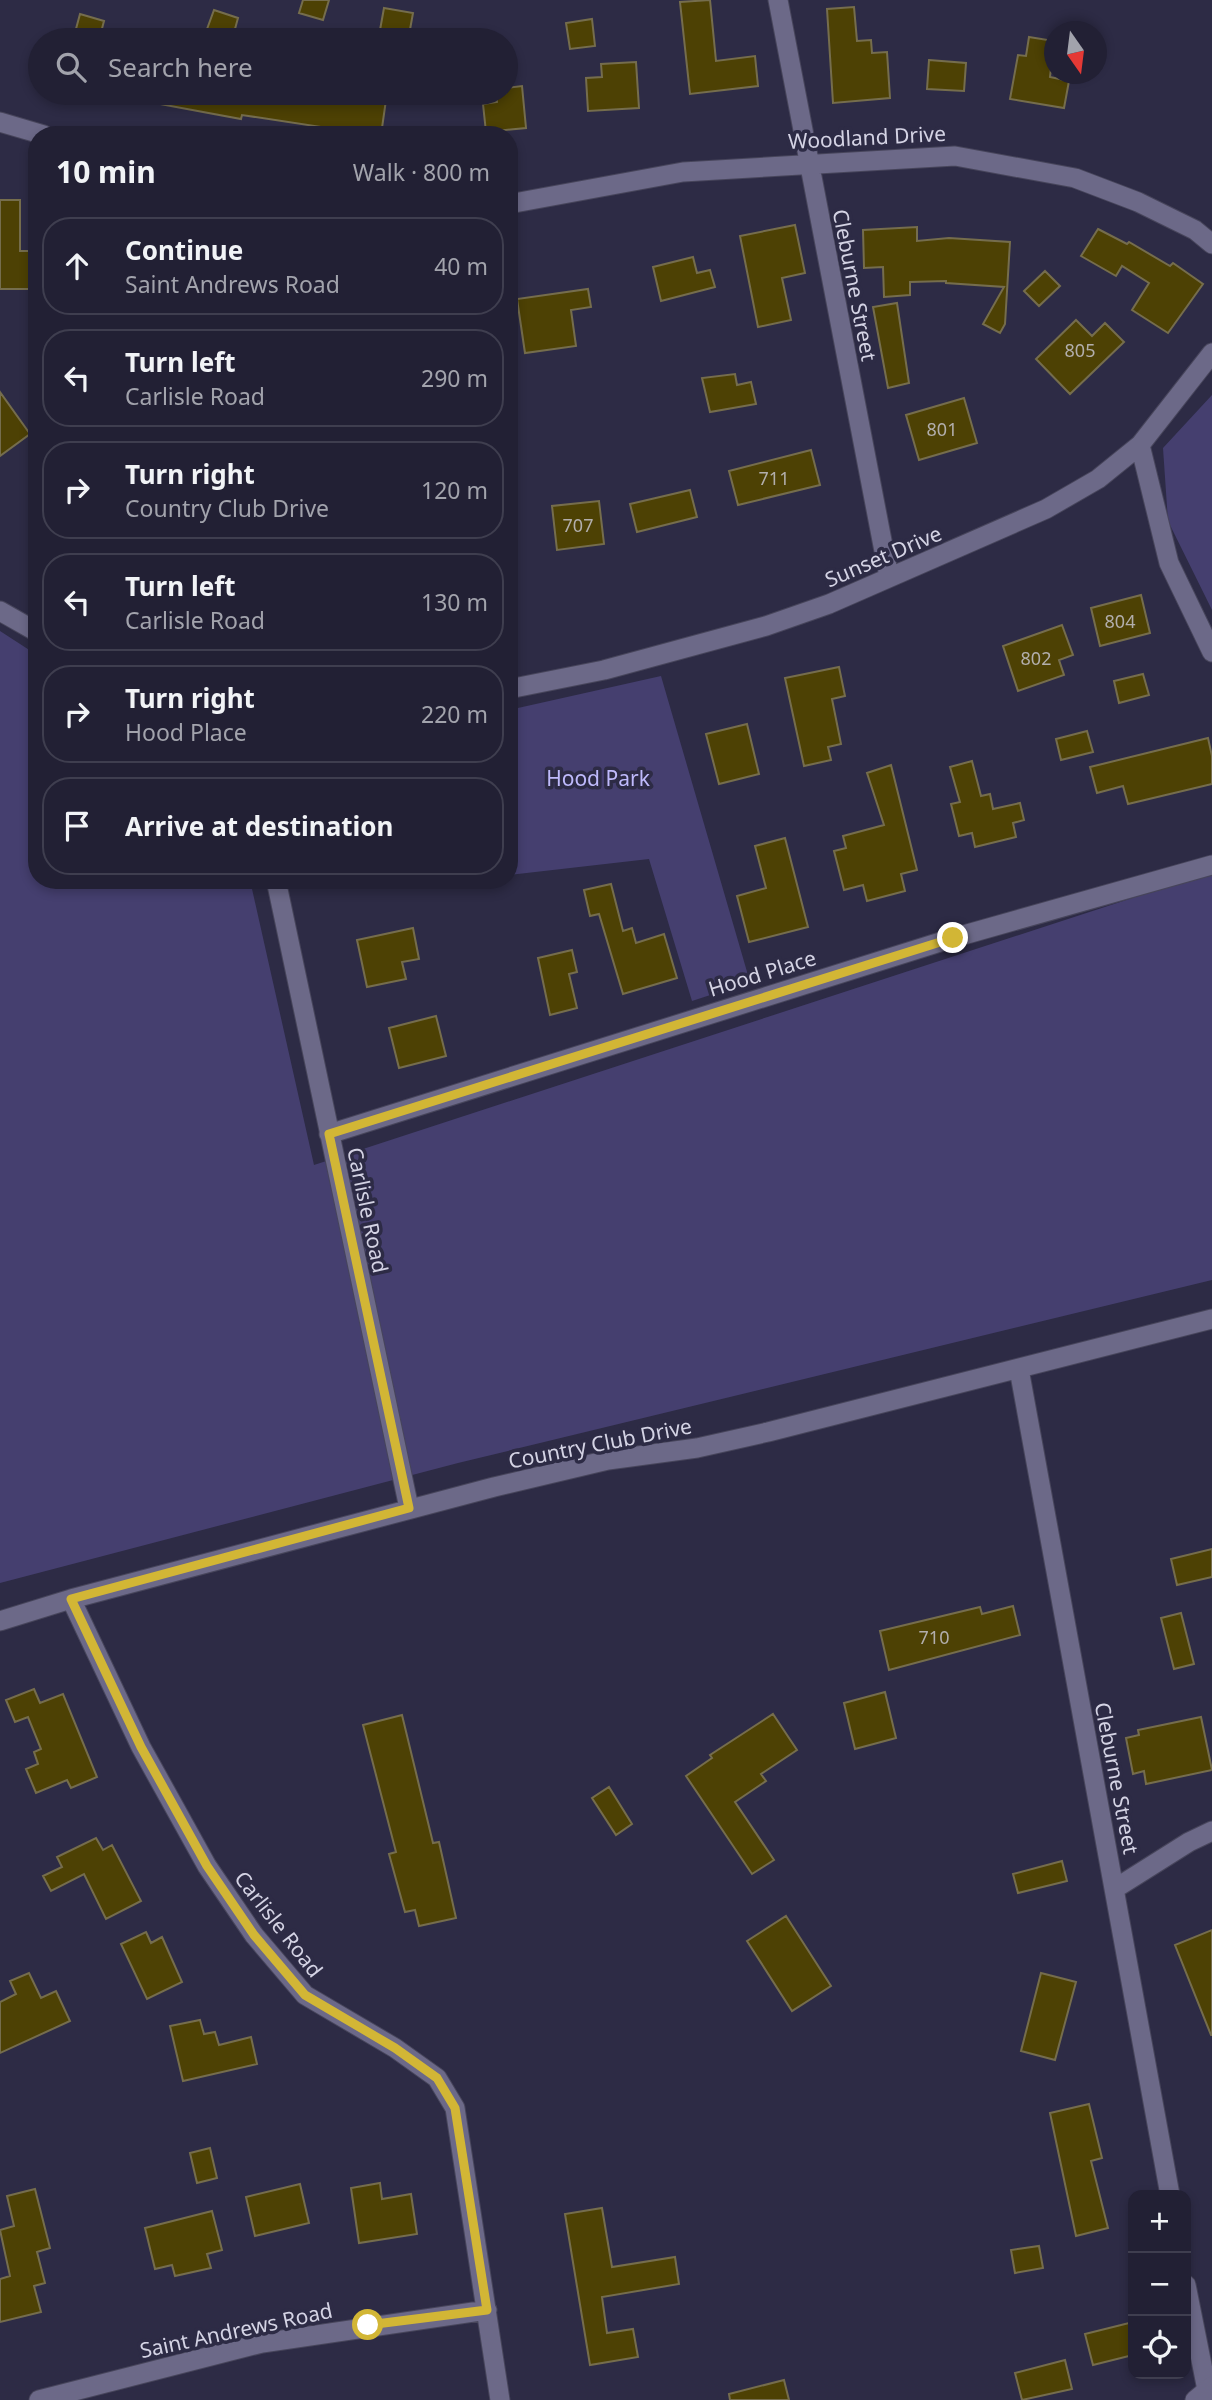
<!DOCTYPE html>
<meta charset="utf-8">
<style>
body{margin:0;font-family:"Noto Sans",sans-serif;background:#2a283c;color:#f1f3f6}
.controls{position:absolute;right:21px;bottom:21px;display:grid;overflow:hidden;border-radius:14px;box-shadow:0 4px 10px #0003}
.controls button{width:63px;height:63px;display:grid;place-items:center;padding:0;border:0;border-bottom:2px solid #3f3e4f;background:#222034;color:#f1f3f6;font:35px sans-serif}
.compass{position:absolute;left:1044px;top:21px;width:63px;height:63px;border-radius:50%;background:#222034;box-shadow:0 4px 10px #0003;rotate:166deg}
.stop{position:absolute;width:21px;height:21px;margin:-16px;border:5px solid #d2b635;border-radius:50%;background:#fff}
.stop.end{background:#d2b635;border-color:#fff;box-shadow:0 2px 7px #0008}
.list{margin:0;padding:0;list-style:none}
h2{display:flex;justify-content:space-between;align-items:center;height:91px;margin:0;padding:0 28px;font-size:30px}
h2 small{font-size:23px;font-weight:400;color:#a2a3ac}
.list li{display:grid;grid-template-columns:46px 1fr auto;gap:21px;align-items:center;box-sizing:border-box;height:98px;margin:0 14px 14px;padding:0 14px;border:2px solid #3f3e4f;border-radius:28px}
.list b{display:block;font-size:26px;white-space:nowrap}
.list p{margin:0;font-size:23px;white-space:nowrap;color:#a2a3ac}
.list em{font-size:23px;font-style:normal;color:#a2a3ac}
.icon{flex:none;width:38px;height:38px;fill:none;stroke:currentColor;stroke-width:2;stroke-linecap:round;stroke-linejoin:round}
.map{position:relative;flex:none;width:1212px;height:2400px;overflow:hidden}
.search{position:absolute;background:#222034;box-shadow:0 4px 10px #0003;left:28px;top:28px;width:490px;height:77px;display:flex;align-items:center;gap:18px;box-sizing:border-box;padding:0 24px;border-radius:38px;color:#a2a3ac;font-size:26px}
.panel{position:absolute;background:#222034;box-shadow:0 4px 10px #0003;left:28px;top:126px;width:490px;height:763px;border-radius:28px}
.map>svg:first-child{display:block}
</style>
<div class="map">
<svg width="1212" height="2400" viewBox="0 0 1212 2400">
<rect width="100%" height="100%" fill="#2d2b45"/>
<path fill="#453f6f" d="M1212,395V610L1168,521L1163,448Z
M0,631L37,655V880H250L314,1165L1212,872V1280L458,1463L0,1583Z
M661,676L750,982L692,1001L649,859L509,875V710Z"/>
<path fill="#4d4104" stroke="#756d4d" stroke-width="2" d="M303,0H329L323,20L299,13Z
M710,0L716,61L755,56L758,86L690,94L680,2Z
M854,7L857,41L871,40L872,53L887,52L890,98L833,103L827,9Z
M384,8L413,13L409,35L380,30Z
M214,10L238,18L232,40H203Z
M80,14L104,21L99,40H73Z
M592,19L595,46L570,49L566,23Z
M1029,37L1054,41L1050,77L1069,81L1064,108L1010,99L1018,55L1026,56Z
M929,60L966,63L964,91L927,89Z
M636,62L639,108L588,111L586,78L602,77L601,64Z
M522,86L526,128L486,132L483,104L497,102L496,93H506V88Z
M149,93H316L359,100L360,93H387L381,135H340L341,130L242,115L241,119L149,102Z
M0,200H20V251H33V289H0Z
M795,225L805,273L782,278L791,320L758,327L740,236Z
M917,227V241L949,238L1010,242L1005,324L1000,333L983,324L1004,287L946,283V281L910,282V295L884,297L883,267L864,268L863,230Z
M1098,229L1127,244L1129,242L1170,266L1173,263L1203,284L1168,333L1132,310L1149,283L1122,266L1116,276L1081,256Z
M693,257L697,273L710,270L715,287L661,301L653,267Z
M1045,271L1060,286L1039,306L1024,291Z
M588,289L591,307L571,310L576,346L525,353L517,299Z
M897,303L909,383L888,388L873,307Z
M1076,320L1092,336L1105,323L1124,342L1070,394L1036,359Z
M735,374L737,385L751,382L756,404L710,412L702,378Z
M0,392L30,434L0,456Z
M964,398L977,443L919,460L906,415Z
M811,450L820,485L738,505L729,471Z
M690,490L697,517L637,532L630,504Z
M599,501L604,544L557,550L552,506Z
M1141,595L1150,633L1100,646L1091,608Z
M1062,625L1073,655L1059,660L1064,675L1018,691L1003,646Z
M839,667L845,696L832,699L841,744L828,747L831,760L804,766L785,678Z
M1143,674L1149,695L1119,703L1114,681Z
M747,724L759,774L719,784L706,734Z
M1087,731L1093,752L1061,760L1056,739Z
M1208,738L1212,756V784L1128,804L1123,786L1097,793L1090,767Z
M972,761L981,796L990,794L993,809L1020,803L1024,820L1013,823L1016,837L975,847L972,833L959,836L951,804L960,802L950,767Z
M891,765L917,870L901,874L905,891L867,901L863,885L844,890L834,851L846,848L843,836L884,825L867,773Z
M785,838L808,927L749,942L737,896L766,888L755,846Z
M611,884L623,931L632,928L636,943L664,934L677,978L623,994L599,914L590,916L584,890Z
M413,928L419,959L402,962L406,979L367,987L357,940Z
M572,950L577,972L569,974L577,1008L550,1015L538,958Z
M436,1016L446,1056L399,1068L389,1028Z
M1212,1549V1577L1177,1585L1171,1559Z
M1013,1606L1020,1635L889,1670L880,1631L980,1607L982,1614Z
M1181,1613L1194,1664L1174,1669L1161,1618Z
M34,1689L40,1703L63,1694L97,1777L71,1788L67,1780L36,1793L26,1769L38,1764L34,1752L41,1749L28,1717L15,1722L6,1700Z
M885,1692L896,1738L855,1749L844,1703Z
M773,1714L797,1750L761,1774L766,1781L735,1802L774,1860L752,1874L686,1776L712,1758L710,1755Z
M402,1715L433,1843L439,1842L456,1918L419,1926L415,1910L405,1912L389,1854L396,1852L363,1725Z
M1201,1717L1212,1770L1146,1784L1144,1771L1133,1774L1126,1738L1139,1735L1138,1730Z
M609,1787L632,1824L616,1835L592,1798Z
M96,1838L103,1850L112,1845L141,1901L106,1919L84,1874L51,1891L43,1876L62,1867L57,1857Z
M1062,1861L1067,1881L1018,1893L1013,1874Z
M786,1916L831,1986L792,2011L747,1941Z
M1212,1930V2035H1211L1175,1945Z
M146,1932L151,1943L162,1937L182,1982L147,1999L121,1944Z
M29,1973L41,1998L56,1991L70,2021L0,2053V2002L16,1994L10,1981Z
M1041,1973L1076,1982L1055,2060L1021,2051Z
M200,2020L204,2034L215,2032L219,2045L251,2037L257,2064L183,2081L170,2026Z
M1089,2104L1102,2158L1091,2161L1108,2228L1076,2236L1050,2113Z
M210,2148L217,2178L197,2183L190,2153Z
M380,2183L382,2199L411,2194L417,2234L359,2243L351,2188Z
M300,2184L309,2223L255,2236L246,2197Z
M35,2189L50,2248L37,2252L45,2283L34,2286L41,2312L0,2322V2279L10,2276L0,2230L14,2226L7,2196Z
M602,2208L612,2267L675,2257L679,2284L602,2297L607,2333L633,2329L638,2357L590,2365L565,2214Z
M212,2211L222,2250L207,2254L211,2268L175,2276L172,2265L155,2269L145,2228Z
M1039,2246L1043,2268L1015,2273L1011,2250Z
M1133,2322V2355L1093,2365L1085,2334Z
M1065,2360L1072,2389L1022,2400L1015,2373Z
M784,2380L789,2400H730L729,2394Z"/>
<g fill="none" stroke-linecap="round" stroke-linejoin="round">
<defs>
<path id="minor" d="M778,0L889,577
M0,122L44,135
M509,204L683,172L955,156L1075,178L1138,202L1195,230L1212,244
M1140,445L1169,563L1212,652
M0,611L37,632
M509,689L604,670L766,626L829,604L1046,509L1098,479L1140,445L1212,353
M276,880L409,1508
M329,1134L953,938L1212,865
M1019,1369L1170,2195
M71,1599L141,1747L207,1866L254,1935L305,1995L395,2048L437,2078L455,2108L500,2400
M0,1621L71,1599L494,1487L608,1460L697,1448L768,1432L1212,1319
M1116,1888L1189,1842L1212,1831
M1186,2285L1209,2400
M39,2400L262,2343L487,2310"/>
<path id="tertiary" d="M1195,2400L1212,2386"/>
</defs>
<use href="#minor" stroke="#47455b" stroke-width="21"/>
<use href="#tertiary" stroke="#47455b" stroke-width="21"/>
<use href="#minor" stroke="#6c6988" stroke-width="19"/>
<use href="#tertiary" stroke="#6c6988" stroke-width="19"/>
</g>
<g fill="none" stroke-linecap="round" stroke-linejoin="round">
<path stroke="#d2b635" stroke-width="9" d="M368,2325L487,2310L455,2108L437,2078L395,2048L305,1995L254,1935L207,1866L141,1747L71,1599L409,1508L329,1134L953,938"/>
</g>
<g text-anchor="middle" dominant-baseline="central" stroke-width="7" stroke-linejoin="round" paint-order="stroke">
<g font-size="18" fill="#b2aeac">
<text x="1080" y="350">805</text>
<text x="942" y="429">801</text>
<text x="774" y="478">711</text>
<text x="578" y="525">707</text>
<text x="1120" y="621">804</text>
<text x="1036" y="658">802</text>
<text x="934" y="1637">710</text>
</g>
<g font-size="21" fill="#d4d3e4" stroke="#2d2b45">
<text transform="translate(867 137) rotate(-3)">Woodland Drive</text>
<text transform="translate(855 285) rotate(79)">Cleburne Street</text>
<text transform="translate(883 556) rotate(-23)">Sunset Drive</text>
<text transform="translate(762 973) rotate(-17)">Hood Place</text>
<text transform="translate(368 1210) rotate(78)">Carlisle Road</text>
<text transform="translate(600 1443) rotate(-11)">Country Club Drive</text>
<text transform="translate(1117 1778) rotate(79)">Cleburne Street</text>
<text transform="translate(279 1924) rotate(52)">Carlisle Road</text>
<text transform="translate(236 2330) rotate(-12)">Saint Andrews Road</text>
</g>
<g font-size="21" fill="#bfbafc" stroke="#2d2b45">
<text x="598" y="778">Hood Park</text>
</g>
</g>
</svg>
<div class="controls">
<button>+</button>
<button>−</button>
<button><svg class="icon" aria-label="locate" viewBox="0 0 24 24"><circle cx="12" cy="12" r="6"/><path d="M12 2v4M12 18v4M2 12h4M18 12h4"/></svg></button>
</div>
<svg class="compass" viewBox="-18 -18 36 36"><path d="M0-13l5 13h-10z" fill="#e53935"/><path d="M0 13l5-13h-10z" fill="#a2a3ac"/></svg>
<div class="stop" style="left:368px;top:2325px"></div>
<div class="stop end" style="left:953px;top:938px"></div>
<div class="search"><svg class="icon" aria-label="search" viewBox="0 0 24 24"><circle cx="10" cy="10" r="6"/><path d="M15 15l6 6"/></svg>Search here</div>
<section class="panel">
<h2>10 min<small>Walk · 800 m</small></h2>
<ul class="list">
<li><svg class="icon" aria-label="ahead" viewBox="0 0 24 24"><path d="M12 20V5M6 11l6-6 6 6"/></svg><div><b>Continue</b><p>Saint Andrews Road</p></div><em>40 m</em></li>
<li><svg class="icon" aria-label="left" viewBox="0 0 24 24"><path d="M17 20v-9H6M10 6l-5 5 5 5"/></svg><div><b>Turn left</b><p>Carlisle Road</p></div><em>290 m</em></li>
<li><svg class="icon" aria-label="right" viewBox="0 0 24 24"><path d="M7 20v-9h11M14 6l5 5-5 5"/></svg><div><b>Turn right</b><p>Country Club Drive</p></div><em>120 m</em></li>
<li><svg class="icon" aria-label="left" viewBox="0 0 24 24"><path d="M17 20v-9H6M10 6l-5 5 5 5"/></svg><div><b>Turn left</b><p>Carlisle Road</p></div><em>130 m</em></li>
<li><svg class="icon" aria-label="right" viewBox="0 0 24 24"><path d="M7 20v-9h11M14 6l5 5-5 5"/></svg><div><b>Turn right</b><p>Hood Place</p></div><em>220 m</em></li>
<li><svg class="icon" aria-label="arrive" viewBox="0 0 24 24"><path d="M6 21V4h12l-3 4 3 4H6"/></svg><div><b>Arrive at destination</b></div></li>
</ul>
</section>
</div>
